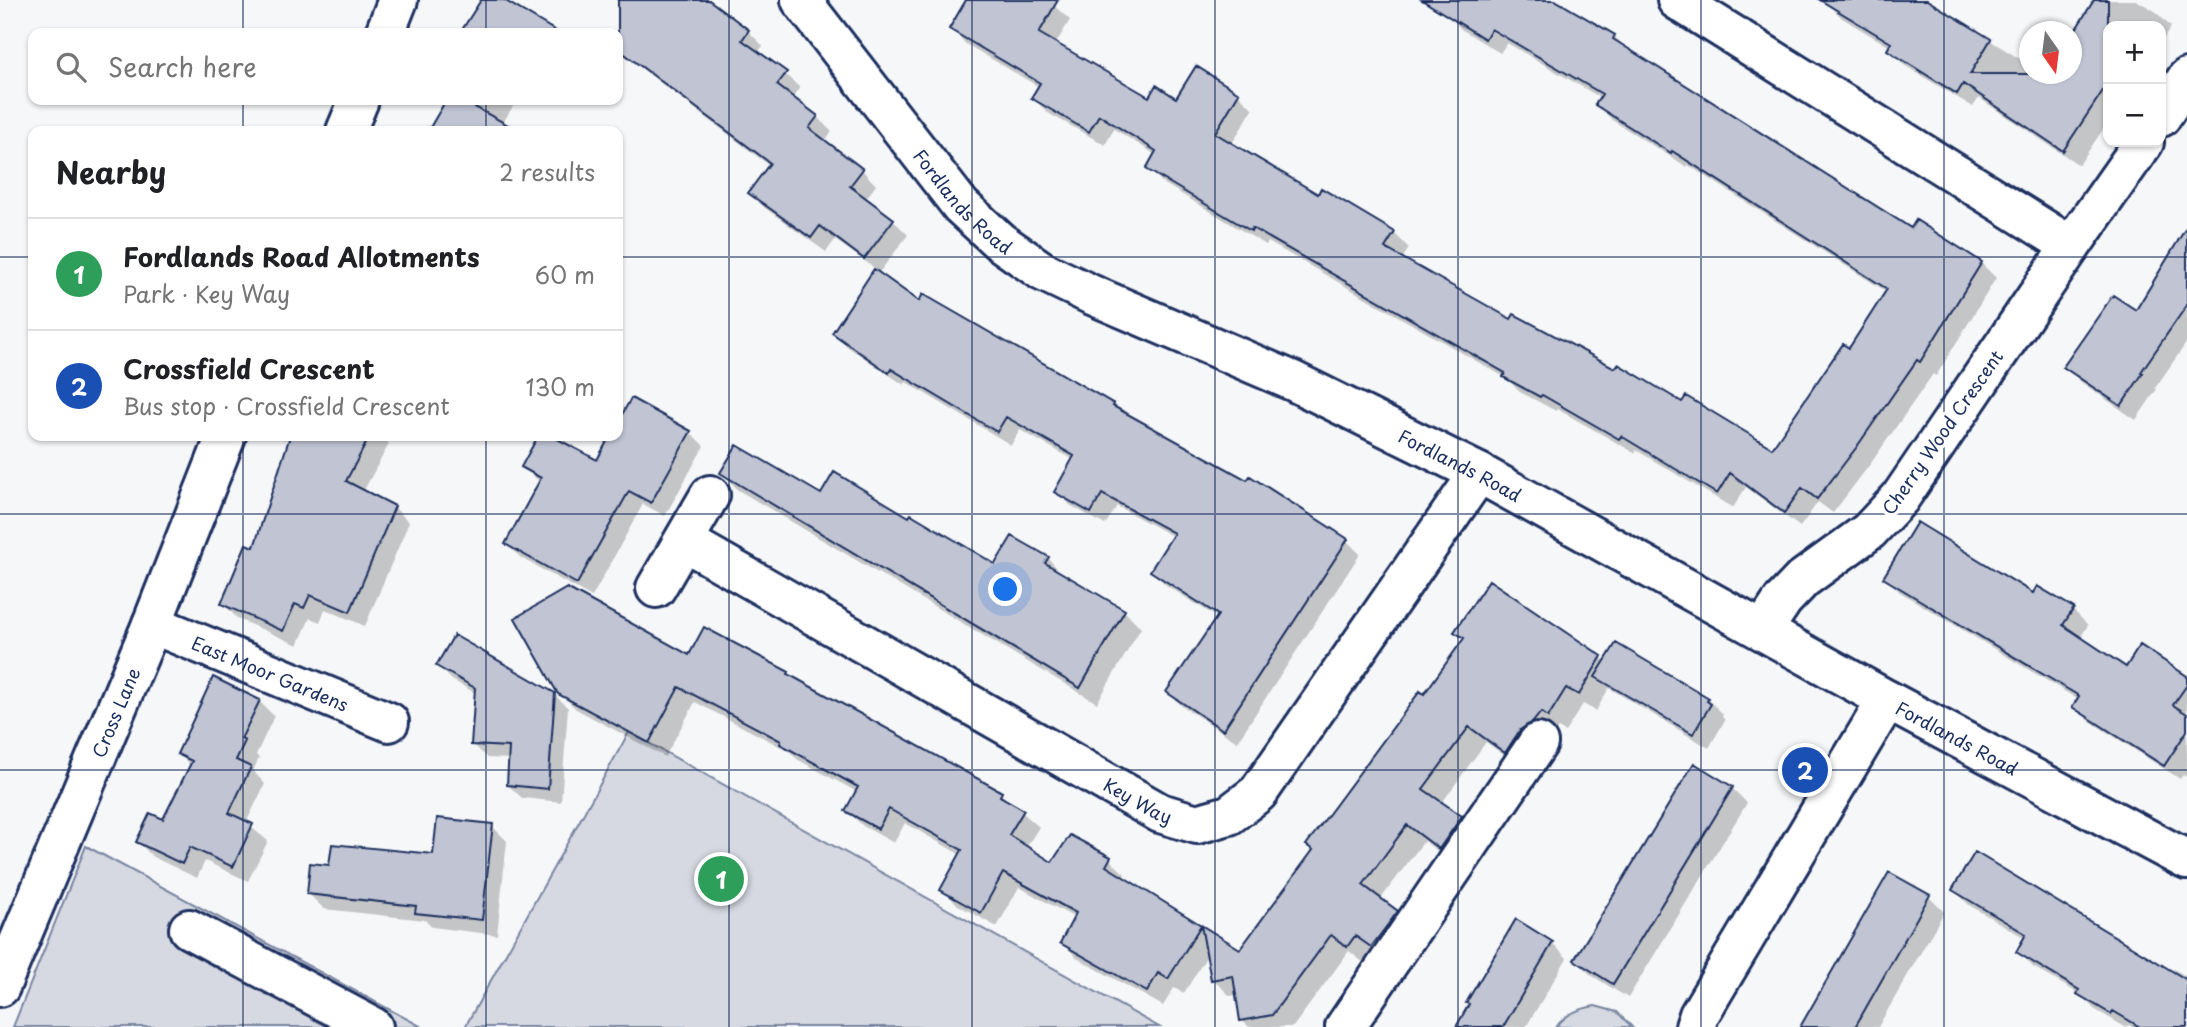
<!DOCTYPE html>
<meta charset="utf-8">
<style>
body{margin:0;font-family:"Playpen Sans",sans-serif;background:#f6f6f6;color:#202124}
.controls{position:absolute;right:21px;top:21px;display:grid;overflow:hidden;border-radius:14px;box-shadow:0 2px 5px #0004}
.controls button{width:63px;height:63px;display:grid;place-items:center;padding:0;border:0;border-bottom:2px solid #e0e0e0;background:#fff;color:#202124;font:35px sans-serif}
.compass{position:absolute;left:2019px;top:21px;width:63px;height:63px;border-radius:50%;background:#fff;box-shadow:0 2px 5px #0004;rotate:166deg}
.you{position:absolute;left:1006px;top:590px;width:24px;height:24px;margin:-18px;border:5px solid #fff;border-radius:50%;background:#1a73e8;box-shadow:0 0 0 10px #1a73e833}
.badge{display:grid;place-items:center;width:46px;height:46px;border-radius:50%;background:#1f6fb2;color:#fff;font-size:23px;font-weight:700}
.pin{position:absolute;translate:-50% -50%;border:4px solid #fff;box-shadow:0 2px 7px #0006}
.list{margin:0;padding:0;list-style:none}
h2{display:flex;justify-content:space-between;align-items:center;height:91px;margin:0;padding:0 28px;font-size:30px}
h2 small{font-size:23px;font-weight:400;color:#757577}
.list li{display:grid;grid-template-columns:46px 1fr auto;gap:21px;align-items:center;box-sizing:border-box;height:112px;padding:0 28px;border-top:2px solid #e0e0e0}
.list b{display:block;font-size:26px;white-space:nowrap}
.list p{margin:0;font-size:23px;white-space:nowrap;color:#757577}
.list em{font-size:23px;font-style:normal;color:#757577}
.icon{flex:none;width:38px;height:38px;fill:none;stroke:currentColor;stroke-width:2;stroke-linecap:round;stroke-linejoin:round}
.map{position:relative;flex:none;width:2187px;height:1027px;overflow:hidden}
.search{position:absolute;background:#fff;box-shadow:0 2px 5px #0004;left:28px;top:28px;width:595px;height:77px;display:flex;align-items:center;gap:18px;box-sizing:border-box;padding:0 24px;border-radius:14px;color:#757577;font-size:26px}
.panel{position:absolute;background:#fff;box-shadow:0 2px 5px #0004;left:28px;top:126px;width:595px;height:315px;border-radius:14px}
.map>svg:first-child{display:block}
</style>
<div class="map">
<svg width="2187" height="1027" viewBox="0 0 2187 1027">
<rect width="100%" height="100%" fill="#f6f7f9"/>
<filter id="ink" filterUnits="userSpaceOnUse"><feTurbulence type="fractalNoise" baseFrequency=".0143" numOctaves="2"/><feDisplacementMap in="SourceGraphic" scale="14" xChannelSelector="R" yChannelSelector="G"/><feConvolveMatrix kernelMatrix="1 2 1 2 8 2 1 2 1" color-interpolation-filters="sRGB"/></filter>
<g filter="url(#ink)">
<path fill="#d6d9e2" stroke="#7884a0" stroke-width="2" d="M629,732L1159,1027H465Z
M86,846L422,1027H13Z
M1595,1006L1617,1012L1632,1027H1556C1567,1013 1579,1009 1595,1006Z"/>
<path fill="#0003" d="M627,0H706L748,31L763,46L757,53L785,74L800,88L792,99L817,117L832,132L824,142L862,170L876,185L865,200L893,220L908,235L878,274L920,304L924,297L1113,406L1119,412L1346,540L1360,554L1237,742L1182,706L1168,692L1218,618L1166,585L1152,571L1174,537L1117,506L1105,525L1070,505L1057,491L1074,460L1020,430L1011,445L906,382L904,385L848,347L834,333L876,269L835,240L826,252L765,208L750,193L770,166L628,58L618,48V37L638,8Z
M968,0H1048L1070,20L1055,45L1150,99L1177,101L1238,94L1253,109L1231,145L1318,196L1394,233L1409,248L1402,259L1512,321L1683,404L1772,450L1850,351L1887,292L1688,165L1687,167L1612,120L1597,104L1601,98L1507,43L1500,53L1461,29L1446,13L1454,0H1551L1614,36L1630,52L1912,230L1981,263L1996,278L1936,376L1933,374L1871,463L1833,513L1818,502L1800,527L1746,487L1733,508L1636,450L1635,453L1557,409L1556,411L1520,392L1506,378L1268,242L1266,245L1163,183L1148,168L1156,155L1114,129L1105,145L1048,113L1033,98L1039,87L966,44L951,29Z
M1828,0H1924L2030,65V74H2072L2096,0H2136L2155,11L2171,27L2161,43V26H2108V122L2079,165L1979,98L1973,107L1904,65L1889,50L1890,47L1842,18L1827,3Z
M448,100H517L502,124L509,131H430Z
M2187,229V342L2155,388L2157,389L2136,420L2081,382L2066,367L2136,313Z
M632,400L690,432L704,446L665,516L643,504L592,597L521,558L507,544L541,483L523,467L540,436H548L597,463L612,436H618V426Z
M294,436H381L389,444L363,492L394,507L409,522L365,626L325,609L320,622L310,618L298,645L238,619L223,604L255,549Z
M722,473L822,496L995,566L1048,558L1064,576L1124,611L1141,628L1097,703L738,490Z
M1885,577L2033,595L2073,610L2088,625L2080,638L2126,669L2187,678V777L2183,775L2180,779L2090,721L2075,706L2079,700L1900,592Z
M1457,632L1601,657L1606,662L1616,645L1708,699L1723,714L1722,717L1725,720L1709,748L1609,688L1596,711L1583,704L1565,732L1558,728L1522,768L1486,742L1441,804L1461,818L1477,835L1457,865L1424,841L1380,900L1413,929L1389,962L1373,951L1364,963L1349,951L1293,1027H1249L1242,1020L1238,995L1230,996L1213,979L1208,954L1184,993L1174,988L1163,1006L1077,958L1062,942L1075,918L1019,887L997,927L958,905L942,889L961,855L905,823L894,843L863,826L847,811L857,792L797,759L789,751L695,702L665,757L576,709L560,693L689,658L788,673L793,678L1001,794L1039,827L1026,848L1053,864L1109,859L1125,874L1123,878L1241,952L1465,640Z
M438,666L554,694L568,708L561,802L522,798L508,785L510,759L487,758L473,744L477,694L452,680Z
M259,701L274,716L256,755L259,758L253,771L265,784L246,823L268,841L248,881L205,861L197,878L153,857L138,842L164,821L191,766L179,754Z
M1732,788L1747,803L1628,998L1591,975L1576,960Z
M492,826L507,841L497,935L432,927L425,920L324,909L309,894L435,856Z
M1889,874L1929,897L1944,912L1878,1027H1802Z
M1954,890L2172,972L2174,969L2187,977V1027H2132L2129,1025L2125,1027L2094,1009L2081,995L2033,967L2018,951L2025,938L1969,905Z
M1552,943L1567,958L1526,1027H1458Z"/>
<path fill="#c0c4d3" stroke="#1b2f5e" stroke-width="2" d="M481,0H504L559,33H460Z
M618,0H709L749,30L742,40L787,72L777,85L818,116L809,128L863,169L850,186L894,219L864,259L820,226L811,238L748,193L770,163L618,49Z
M966,0H1058L1039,33L1149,97L1156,85L1176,98L1196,66L1239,93L1215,133L1318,194L1321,188L1395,232L1385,248L1511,319L1514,314L1615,368L1618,364L1682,402L1686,396L1772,448L1843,344L1849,348L1887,289L1672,151L1671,153L1595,105L1602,94L1491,29L1485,39L1422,0H1555L1615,35L1613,39L1911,228L1916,220L1982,262L1920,362L1917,360L1856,448L1817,499L1802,488L1784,513L1730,473L1717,494L1621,436L1619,439L1542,395L1540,397L1503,377L1505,373L1252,228L1251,231L1146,169L1156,151L1099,115L1089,132L1031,98L1040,83L949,29Z
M1820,0H1927L1991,39L1970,74H2071V37L2094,0H2108V83L2063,151L1963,84L1957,94L1887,50L1891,43Z
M446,100H462L519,131H428Z
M2187,226V305L2141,372L2143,373L2121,406L2063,367L2113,295L2136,310Z
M874,269L919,301L923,294L1114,404L1113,406L1247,480L1250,476L1348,539L1223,730L1166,692L1218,615L1150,571L1174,533L1102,494L1091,513L1054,492L1074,456L1006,417L997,432L891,369L889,373L832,333Z
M631,398L691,431L651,503L629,491L577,584L505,544L541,478L521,467L538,436H552L597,460L610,436H618V422Z
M290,436H370L346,481L395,506L350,612L310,595L304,608L295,604L283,631L221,604L246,544L254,547Z
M737,445L821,494L834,472L909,517L911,514L995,564L1012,536L1049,557L1045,563L1125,610L1080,688L720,473Z
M1917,522L2033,593L2037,586L2074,608L2063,625L2126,667L2140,645L2187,676V685L2173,705L2187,714V731L2164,766L2072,707L2079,696L1883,578Z
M1489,580L1602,656L1579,695L1566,688L1548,717L1541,712L1533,722L1520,730L1505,753L1469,727L1423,789L1462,816L1439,849L1407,825L1363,885L1398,911L1371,947L1355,936L1347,947L1331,935L1272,1015L1240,1021L1233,976L1211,980L1201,925L1240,949L1313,850L1306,845L1420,691L1424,694L1464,638L1454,632Z
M567,588L689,655L704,627L789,672L788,674L1002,792L1000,796L1024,810L1009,835L1052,862L1070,835L1111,857L1106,866L1201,925L1168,979L1158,973L1147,992L1060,943L1076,913L1003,873L981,913L940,890L962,850L889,809L878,829L845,811L858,787L780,744L781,741L679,687L649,743L558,694L515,618Z
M454,635L555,693L548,789L507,785L509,747L471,745L475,688L436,666Z
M1616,643L1709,698L1707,701L1711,704L1693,734L1595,677Z
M213,677L260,700L241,739L245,741L236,760L251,767L229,813L253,824L233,867L190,847L182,864L136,842L150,813L163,819L192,761L177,754Z
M1694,763L1733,787L1613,984L1574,960Z
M437,818L493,824L482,920L415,913L416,906L307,894L310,863L329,865L332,844L433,854Z
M1975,852L2187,980V1027H2140L2113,1011L2111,1014L2077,994L2079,990L2016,952L2026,934L1952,890Z
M1889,872L1930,895L1855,1027H1800Z
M1516,919L1553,942L1503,1027H1456L1469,1004L1466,1003Z"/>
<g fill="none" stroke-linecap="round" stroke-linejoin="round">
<defs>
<g id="minor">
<path id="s1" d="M801,0L961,206L999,241L1042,271L1090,294L1293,381L1479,473L1887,700L2187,860"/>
<path d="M1677,0L2071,246L1900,498L1869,531L1803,579L1783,600L1763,630"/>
<path d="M385,33L398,0"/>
<path d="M2161,117L2187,78"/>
<path d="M346,131L359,100"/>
<path d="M2071,246L2144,142"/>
<path id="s2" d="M684,541L1160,813L1197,824L1229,815L1258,793L1479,473"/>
<path d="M656,588L710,495"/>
<path id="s3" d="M152,624L389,722"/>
<path d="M189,929L373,1027"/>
<path id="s4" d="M0,987L152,624L226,436"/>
<path d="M1345,1027L1538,743"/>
<path d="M1695,1027L1699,1015L1887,700"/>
</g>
</defs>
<use href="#minor" stroke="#1b2f5e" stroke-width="44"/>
<use href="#minor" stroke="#fff" stroke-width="38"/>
</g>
</g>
<path fill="none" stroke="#1b2f5e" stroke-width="2" stroke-opacity="0.55" d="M243,0V33M486,0V33M729,0V1027M972,0V1027M1215,0V1027M1458,0V1027M1701,0V1027M1944,0V1027M243,100V131M486,100V131M0,257H33M618,257H2187M243,436V1027M486,436V1027M0,514H2187M0,770H2187"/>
<g text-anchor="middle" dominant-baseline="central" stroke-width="7" stroke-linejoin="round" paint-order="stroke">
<g font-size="18" fill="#1b2f5e" stroke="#fff">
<text stroke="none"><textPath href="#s1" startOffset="259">Fordlands Road</textPath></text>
<text transform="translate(1942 432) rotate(-55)">Cherry Wood Crescent</text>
<text stroke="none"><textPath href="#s1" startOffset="826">Fordlands Road</textPath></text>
<text stroke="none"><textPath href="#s3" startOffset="128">East Moor Gardens</textPath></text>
<text stroke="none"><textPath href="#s4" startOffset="298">Cross Lane</textPath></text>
<text stroke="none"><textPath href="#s1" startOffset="1393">Fordlands Road</textPath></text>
<text stroke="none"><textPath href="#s2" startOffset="523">Key Way</textPath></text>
</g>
</g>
</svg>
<div class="controls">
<button>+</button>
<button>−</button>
</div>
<svg class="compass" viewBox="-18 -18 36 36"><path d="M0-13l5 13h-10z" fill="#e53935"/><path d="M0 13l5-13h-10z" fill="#757577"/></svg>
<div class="you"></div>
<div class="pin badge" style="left:721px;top:879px;background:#2e9e5b">1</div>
<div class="pin badge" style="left:1805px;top:770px;background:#1a4fb4">2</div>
<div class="search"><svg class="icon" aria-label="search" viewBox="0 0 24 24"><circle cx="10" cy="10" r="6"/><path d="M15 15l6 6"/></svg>Search here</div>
<section class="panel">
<h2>Nearby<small>2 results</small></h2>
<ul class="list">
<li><span class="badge" style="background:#2e9e5b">1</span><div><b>Fordlands Road Allotments</b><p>Park · Key Way</p></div><em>60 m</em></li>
<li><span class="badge" style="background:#1a4fb4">2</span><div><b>Crossfield Crescent</b><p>Bus stop · Crossfield Crescent</p></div><em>130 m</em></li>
</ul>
</section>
</div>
